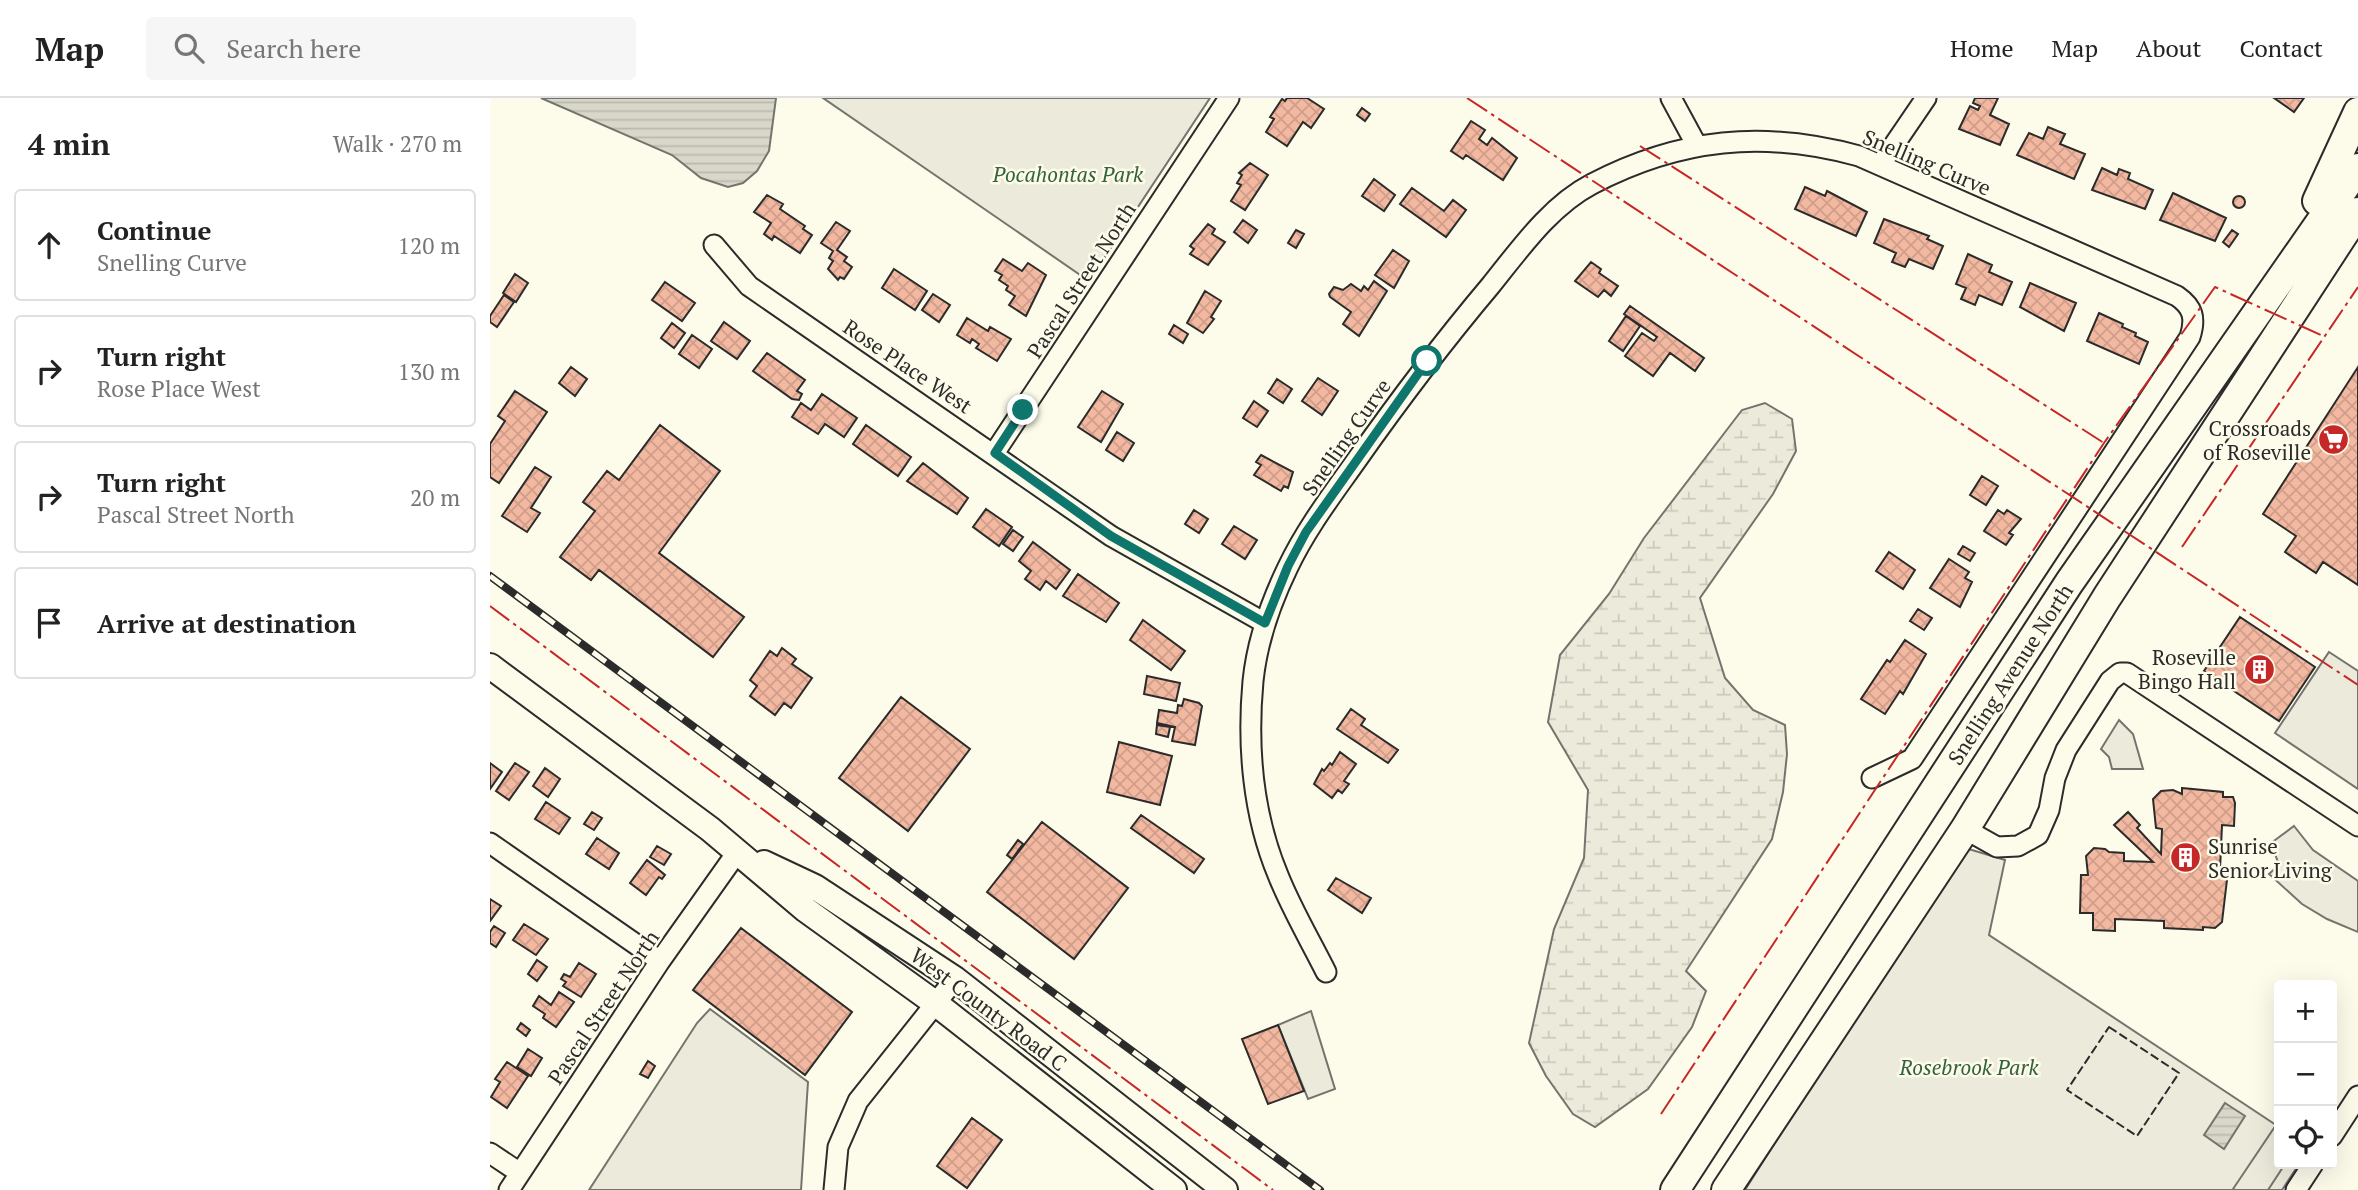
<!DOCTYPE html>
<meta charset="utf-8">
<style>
body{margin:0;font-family:"PT Serif",serif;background:#f6f6f6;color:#222}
.controls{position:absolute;right:21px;bottom:21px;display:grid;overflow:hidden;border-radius:7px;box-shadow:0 7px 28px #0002}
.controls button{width:63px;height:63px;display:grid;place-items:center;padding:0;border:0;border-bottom:2px solid #e0e0e0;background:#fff;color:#222;font:35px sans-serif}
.stop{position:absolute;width:21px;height:21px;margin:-16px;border:5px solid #0f766e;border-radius:50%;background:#fff}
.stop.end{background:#0f766e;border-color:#fff;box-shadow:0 2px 7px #0008}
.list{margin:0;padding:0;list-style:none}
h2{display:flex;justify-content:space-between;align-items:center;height:91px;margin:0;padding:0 28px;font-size:30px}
h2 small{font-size:23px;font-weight:400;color:#767676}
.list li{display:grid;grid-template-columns:46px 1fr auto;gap:21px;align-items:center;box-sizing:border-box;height:112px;margin:0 14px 14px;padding:0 14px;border:2px solid #e0e0e0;border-radius:7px}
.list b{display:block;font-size:26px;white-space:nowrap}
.list p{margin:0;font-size:23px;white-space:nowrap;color:#767676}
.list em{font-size:23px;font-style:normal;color:#767676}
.icon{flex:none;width:38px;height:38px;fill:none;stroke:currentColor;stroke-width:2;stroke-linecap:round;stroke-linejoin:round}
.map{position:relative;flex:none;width:1868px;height:1092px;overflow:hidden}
header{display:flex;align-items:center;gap:42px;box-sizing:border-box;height:98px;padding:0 35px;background:#fff;border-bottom:2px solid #e0e0e0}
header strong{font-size:33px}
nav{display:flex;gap:38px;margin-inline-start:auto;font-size:24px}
.search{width:490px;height:63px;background:#f6f6f6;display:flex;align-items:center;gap:18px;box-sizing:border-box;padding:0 24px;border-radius:7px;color:#767676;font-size:26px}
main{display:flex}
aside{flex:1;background:#fff}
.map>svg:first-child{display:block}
</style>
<header>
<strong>Map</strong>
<div class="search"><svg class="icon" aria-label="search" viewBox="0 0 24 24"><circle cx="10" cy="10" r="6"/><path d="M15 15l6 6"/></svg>Search here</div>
<nav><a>Home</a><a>Map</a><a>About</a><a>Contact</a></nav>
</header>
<main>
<aside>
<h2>4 min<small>Walk · 270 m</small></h2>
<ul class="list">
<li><svg class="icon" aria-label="ahead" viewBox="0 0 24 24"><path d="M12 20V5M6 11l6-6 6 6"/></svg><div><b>Continue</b><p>Snelling Curve</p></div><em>120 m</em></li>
<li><svg class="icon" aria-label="right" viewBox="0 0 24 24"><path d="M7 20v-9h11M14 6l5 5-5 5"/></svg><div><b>Turn right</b><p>Rose Place West</p></div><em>130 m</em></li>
<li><svg class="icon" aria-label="right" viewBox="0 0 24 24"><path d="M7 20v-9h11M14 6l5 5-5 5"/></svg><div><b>Turn right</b><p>Pascal Street North</p></div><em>20 m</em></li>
<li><svg class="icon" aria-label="arrive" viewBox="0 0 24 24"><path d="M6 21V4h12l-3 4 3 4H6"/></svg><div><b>Arrive at destination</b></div></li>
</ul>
</aside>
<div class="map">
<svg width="1868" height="1092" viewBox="0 0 1868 1092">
<defs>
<pattern id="wetland-marsh" width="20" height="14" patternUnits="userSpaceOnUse" patternTransform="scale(1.75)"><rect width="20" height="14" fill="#ecebdb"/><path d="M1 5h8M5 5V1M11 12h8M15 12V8" fill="none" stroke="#cbcabc"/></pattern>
<pattern id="water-rules" width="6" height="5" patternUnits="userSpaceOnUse" patternTransform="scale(1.75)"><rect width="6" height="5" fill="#d8d7c9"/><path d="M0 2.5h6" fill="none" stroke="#bab9ad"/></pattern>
<pattern id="building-cross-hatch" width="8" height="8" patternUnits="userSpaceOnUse" patternTransform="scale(1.75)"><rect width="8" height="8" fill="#f2b8a0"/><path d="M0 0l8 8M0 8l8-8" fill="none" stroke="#d09e8a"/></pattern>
</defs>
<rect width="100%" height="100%" fill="#fdfbea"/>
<path fill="#ecebdb" stroke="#74746e" stroke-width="2" d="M333,0H720L599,183Z
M1472,749L1515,762L1499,837L1789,1029V1066H1809L1792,1092H1255Z"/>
<path fill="url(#wetland-marsh)" stroke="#74746e" stroke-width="2" d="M1275,305L1302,321L1306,353L1283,396L1210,500L1235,580L1263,612L1295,627L1297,656L1293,694L1282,741L1196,873L1216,893L1202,929L1158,991L1105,1029L1083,1016L1056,978L1039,945L1064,831L1094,760L1098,692L1058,624L1070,557L1119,496L1154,440L1252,312Z"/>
<path fill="#eceadb" stroke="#74746e" stroke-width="2" d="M1839,554L1868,573V691L1785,635Z
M1629,622L1643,636L1653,671H1622L1619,659L1611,651Z
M1804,728L1823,752L1868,783V834L1837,821L1812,806L1779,776L1789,767L1781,745Z
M220,911L318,984L311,1092H99L207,925Z
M821,913L845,991L818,1001L788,927Z
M1784,1030L1789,1034V1066H1795L1778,1092H1745L1743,1091Z"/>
<path fill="url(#water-rules)" stroke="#74746e" stroke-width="2" d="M51,0H286L279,53L267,73L253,85L238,89L211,80L182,57Z
M1735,1005L1755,1018L1734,1051L1714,1037Z"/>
<path fill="url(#building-cross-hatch)" stroke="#2b2b2b" stroke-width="2" d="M797,0H817L834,11L821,30L813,24L797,48L776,34L784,21L780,19L792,1L795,3Z
M1485,0H1508L1500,17L1519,26L1510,47L1469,31L1480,8L1488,12L1490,8L1483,5Z
M1784,0H1814L1804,14Z
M872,10L880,16L875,23L867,17Z
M981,23L995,32L989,41L997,47L1002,40L1027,60L1013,82L976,57L973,61L961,53Z
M1558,29L1575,36L1570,46L1595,56L1584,81L1527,57L1539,35L1553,41Z
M760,65L778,77L755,112L741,103L751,87L747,85L752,77L749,75Z
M1612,70L1627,77L1629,71L1640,75L1638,81L1663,92L1655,111L1602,92Z
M884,81L905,97L894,113L872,98Z
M1315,89L1335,98L1337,93L1377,114L1366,138L1305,111Z
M922,90L954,113L963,102L976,112L956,139L910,106Z
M1683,95L1736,120L1725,143L1670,122Z
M277,97L293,106L290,111L315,128L313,131L322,137L310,155L284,138L282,142L274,136L281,125L264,114Z
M1743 104a6 6 0 1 1 12 0a6 6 0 1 1-12 0Z
M1394,121L1439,138L1437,141L1453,148L1443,171L1419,161L1415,169L1402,164L1406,155L1384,145Z
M753,122L767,132L758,145L744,134Z
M346,124L360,133L347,152L357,159L354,163L362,169L354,181L350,179L348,182L338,171L343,163L339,160L343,153L331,145Z
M718,126L725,131L722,136L735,144L718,167L700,156L704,151L700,148Z
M806,132L814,136L806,150L798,145Z
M1742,132L1748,136L1739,149L1733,144Z
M903,152L919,163L904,190L885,177Z
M1478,156L1502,167L1499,174L1522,184L1512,207L1489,197L1485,207L1471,201L1476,190L1466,186Z
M513,161L532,173L538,165L556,177L536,218L519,207L525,198L516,192L518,188L509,182L512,177L505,173Z
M1101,164L1111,171L1109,175L1128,188L1121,198L1114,192L1108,199L1085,183Z
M404,171L437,193L425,212L392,190Z
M25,176L38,185L26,204L13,195Z
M884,183L897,193L869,238L853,226L861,214L840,199L839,196L844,189L853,192L861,186L871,193L874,188L878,192Z
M175,184L205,205L192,223L162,202Z
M1540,185L1586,205L1574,233L1530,209Z
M715,193L731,203L721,219L724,221L713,235L697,225Z
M443,196L460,207L449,224L432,212Z
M14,197L24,204L7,229L0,224V218Z
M1140,208L1214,260L1205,273L1180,255L1163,278L1135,258L1152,235L1164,243L1167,239L1134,216Z
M1609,215L1633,226L1632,229L1646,235L1645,238L1658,244L1649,266L1597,243Z
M1136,218L1150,228L1133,253L1119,243Z
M477,220L498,233L500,229L521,241L507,263L486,250L489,246L482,241L480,245L467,237Z
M234,224L260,243L247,261L221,243Z
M182,225L195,235L184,250L171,240Z
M684,227L698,236L693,245L679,236Z
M202,237L222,251L209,270L189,256Z
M277,255L315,282L307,293L312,296L309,302L302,301L263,273Z
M81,269L97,281L85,298L69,285Z
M1868,269V487L1833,464L1826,475L1795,454L1806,438L1773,416Z
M828,280L848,293L832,317L812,303Z
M787,281L802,291L793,305L778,295Z
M25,293L57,314L9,385L0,379V346L15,323L8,318Z
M612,293L633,306L611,344L588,329Z
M332,296L367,320L354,339L335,326L328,336L302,319L311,305L321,312Z
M764,303L778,313L767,329L753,320Z
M170,327L230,373L169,455L254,519L223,559L109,472L101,482L70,459L105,413L93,404L117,373L129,382Z
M376,327L421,359L408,378L363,346Z
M627,334L644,345L633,363L616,352Z
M771,357L803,374L798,390L794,388L791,393L764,377L771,367L766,364Z
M433,365L478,400L467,416L417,383Z
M45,369L61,379L41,410L50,415L37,434L12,418Z
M1492,378L1508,388L1496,407L1480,397Z
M496,411L522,429L509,448L483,429Z
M704,412L718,421L709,435L695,426Z
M1508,412L1514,416L1517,412L1531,421L1519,435L1523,437L1516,447L1494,433Z
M744,428L767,442L755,461L732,446Z
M523,432L533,439L523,453L513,446Z
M543,444L580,472L566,491L556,483L550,492L535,481L541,473L529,463Z
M1473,448L1485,455L1480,463L1468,456Z
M1399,454L1425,472L1413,491L1386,473Z
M1459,461L1479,474L1475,480L1482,484L1470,509L1440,490Z
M588,476L629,505L616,524L573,498Z
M1428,511L1442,520L1434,532L1420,523Z
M1750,519L1825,569L1789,623L1714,573Z
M653,522L695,553L681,572L640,542Z
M1415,542L1436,556L1413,596L1410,593L1395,616L1371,601L1397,562L1400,564Z
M292,550L306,561L302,566L322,580L301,610L294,605L285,617L260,598L267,588L260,582L280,553L287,558Z
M657,578L690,585L686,603L654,596Z
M411,599L480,651L418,733L349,680Z
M694,601L709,605L712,608L705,647L682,643L685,629L667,625L669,612L687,615L688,607L692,608Z
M861,611L875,621L871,627L908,652L898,665L847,631Z
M667,627L680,629L678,639L666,636Z
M629,644L682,658L670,707L617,694Z
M850,654L866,666L854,683L859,686L852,695L848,692L842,700L824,686L832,671L834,673L840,665L842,667Z
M0,665L12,674L0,691Z
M25,665L39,674L19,702L6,693Z
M55,670L70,681L58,699L43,688Z
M1692,690L1733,694V699H1743L1745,705L1744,728L1732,727L1730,772L1738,773L1732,824L1725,830L1713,829V832L1674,830V823L1625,821V833L1603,832V815H1590L1591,777H1598L1596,758L1604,750L1615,751L1619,754L1634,755V763L1663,764L1624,727L1638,714L1650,727L1647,730L1671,756L1672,731L1666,730L1663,701L1671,693L1683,692L1692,696Z
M56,704L80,720L69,736L45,721Z
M102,714L112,720L104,732L94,726Z
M651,717L714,761L704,775L641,730Z
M552,724L638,790L584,861L497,794Z
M107,740L129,755L119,771L96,756Z
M528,742L533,746L522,761L517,757Z
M167,748L181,756L174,767L160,759Z
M157,762L175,777L172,781L169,779L156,797L140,785Z
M846,780L881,800L872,815L838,792Z
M0,801L11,808L0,823Z
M34,826L58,841L46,857L23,842Z
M4,828L15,835L6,849L0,845V834Z
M251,830L362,914L315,977L203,892Z
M47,862L57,869L47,883L38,876Z
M89,865L106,876L91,899L73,888L76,884L71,881L74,876L80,879Z
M69,894L84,904L66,929L53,920L55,916L43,908L49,898L61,907Z
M31,925L40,932L36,938L27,931Z
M788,927L814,993L778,1006L752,941Z
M38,951L52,960L41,978L27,969Z
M158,963L165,968L158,980L150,976Z
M17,964L38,978L17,1010L1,999L10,984L5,981Z
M482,1020L512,1042L477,1090L447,1068Z"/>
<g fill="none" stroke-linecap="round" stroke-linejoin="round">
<defs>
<path id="minor" d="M1181,0L1207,48
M1391,66L1436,0
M224,147L259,188L621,438L775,525
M505,354L739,0
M1475,731L1507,749L1528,748L1548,737L1559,712L1565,680L1576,652L1620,583L1630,575H1637L1868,728
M0,745L170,863
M836,874C820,842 801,810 788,777C763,717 757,648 763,583C767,544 781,504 798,469C816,431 842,397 866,363C909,302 953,244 1001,187C1030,151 1060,108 1102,86C1190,40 1274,32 1369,58L1687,198C1703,209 1706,220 1700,239L1422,661L1382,680
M1842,1038L1868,998
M0,1055L30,1075
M19,1092L170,863L248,753
M344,1092L348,1049L368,1003L465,881
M1806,1092L1823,1066"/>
<path id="major" d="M0,568L220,731L316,812L445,905L684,1092
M274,765L325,789L465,881L735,1092"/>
<path id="highway" d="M1827,103L1868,14
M1185,1092L1579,485L1868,70
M1236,1092L1475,731L1617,499L1868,114"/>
</defs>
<use href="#minor" stroke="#2b2b2b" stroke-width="23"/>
<use href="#major" stroke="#2b2b2b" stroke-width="28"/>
<use href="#highway" stroke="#2b2b2b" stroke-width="32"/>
<use href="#minor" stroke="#fdfbea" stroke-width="19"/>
<use href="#major" stroke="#fdfbea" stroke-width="24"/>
<use href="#highway" stroke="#fdfbea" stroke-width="28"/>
<defs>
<path id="rail" d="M0,478L830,1092"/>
</defs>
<use href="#rail" stroke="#2b2b2b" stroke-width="8"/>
<use href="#rail" stroke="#fdfbea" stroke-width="5" stroke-dasharray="16" stroke-linecap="butt"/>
<path stroke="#2b2b2b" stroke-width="2" stroke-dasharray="9 3.5" stroke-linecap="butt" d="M1619,929L1689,975L1647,1038L1577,992Z"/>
<path stroke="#c62828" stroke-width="2" stroke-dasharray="24 5 3.5 5" stroke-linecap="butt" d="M977,0L1868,587
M1150,48L1614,345
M1692,449L1868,189
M0,508L783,1092
M1171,1016L1614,345L1725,189L1833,238"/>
</g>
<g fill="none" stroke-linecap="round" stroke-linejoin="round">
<path stroke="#0f766e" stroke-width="9" d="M533,312L505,355L621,438L775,525L798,468L816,434L937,263"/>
</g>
<defs>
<symbol id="supermarket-disc" viewBox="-11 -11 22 22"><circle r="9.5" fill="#c62828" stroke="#fdfbea"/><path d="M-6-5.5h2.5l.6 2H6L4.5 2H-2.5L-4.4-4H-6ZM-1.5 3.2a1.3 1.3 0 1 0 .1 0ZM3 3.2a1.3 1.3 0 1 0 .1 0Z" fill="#fff"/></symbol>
<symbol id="building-disc" viewBox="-11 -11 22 22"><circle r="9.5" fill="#c62828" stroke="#fdfbea"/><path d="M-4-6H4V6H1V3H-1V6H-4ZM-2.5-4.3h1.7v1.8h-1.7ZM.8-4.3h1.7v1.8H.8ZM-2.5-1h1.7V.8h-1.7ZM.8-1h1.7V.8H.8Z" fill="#fff"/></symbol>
</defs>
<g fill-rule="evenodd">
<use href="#supermarket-disc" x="1826" y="324" width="35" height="35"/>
<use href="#building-disc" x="1752" y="554" width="35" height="35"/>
<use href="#building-disc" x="1678" y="742" width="35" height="35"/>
</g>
<g text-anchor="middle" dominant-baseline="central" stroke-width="5" stroke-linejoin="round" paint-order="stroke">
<g font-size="21" fill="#2b2b2b" stroke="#fdfbea">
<text transform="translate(1437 64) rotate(23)">Snelling Curve</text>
<text transform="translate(591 182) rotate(-57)">Pascal Street North</text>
<text transform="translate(418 268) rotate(34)">Rose Place West</text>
<text transform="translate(856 339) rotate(-55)">Snelling Curve</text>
<text transform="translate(1520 576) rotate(-57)">Snelling Avenue North</text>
<text transform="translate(113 909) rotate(-56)">Pascal Street North</text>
<text transform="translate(499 911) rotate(37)">West County Road C</text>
</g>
<g font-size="21" font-style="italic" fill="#34623c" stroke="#fdfbea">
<text x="578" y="76">Pocahontas Park</text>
<text x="1479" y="969">Rosebrook Park</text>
</g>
<g font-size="21" fill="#2b2b2b" stroke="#fdfbea" text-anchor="end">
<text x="1821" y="330">Crossroads<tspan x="1821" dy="24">of Roseville</tspan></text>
<text x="1746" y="559">Roseville<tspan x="1746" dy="24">Bingo Hall</tspan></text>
<text x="1718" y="748" text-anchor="start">Sunrise<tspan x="1718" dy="24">Senior Living</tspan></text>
</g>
</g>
</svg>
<div class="controls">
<button>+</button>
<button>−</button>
<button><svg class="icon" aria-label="locate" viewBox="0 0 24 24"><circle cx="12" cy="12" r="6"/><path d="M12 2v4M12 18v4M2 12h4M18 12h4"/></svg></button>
</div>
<div class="stop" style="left:937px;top:263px"></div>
<div class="stop end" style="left:533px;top:312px"></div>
</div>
</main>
